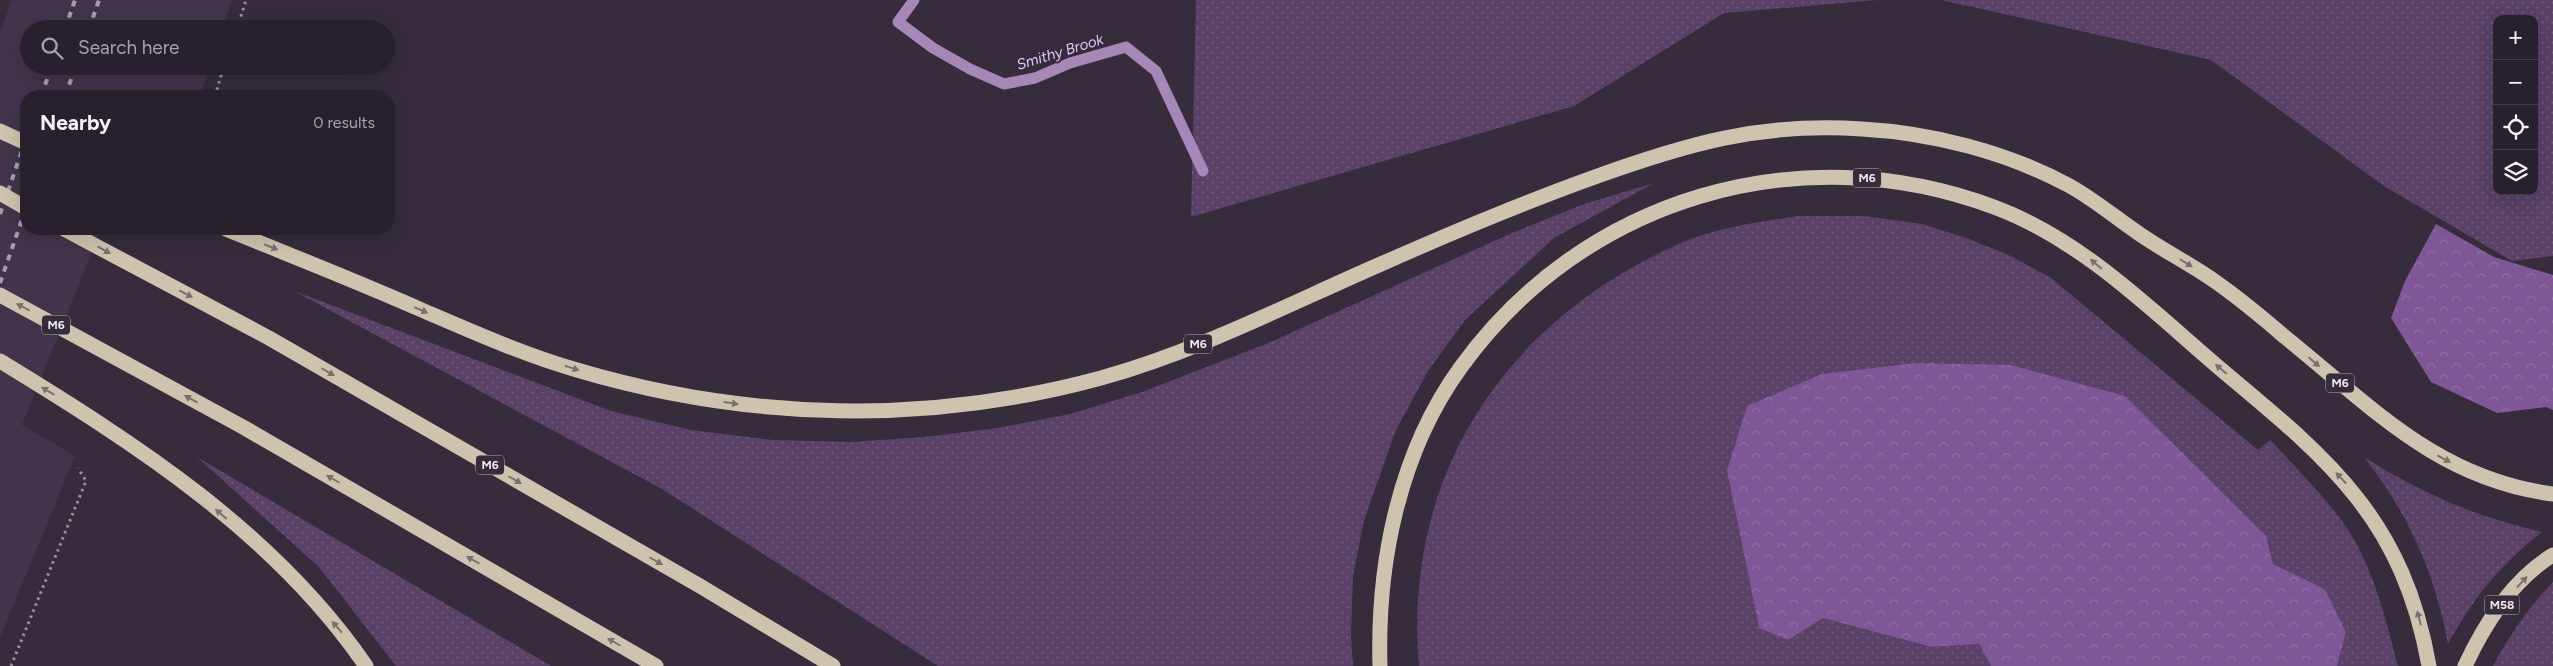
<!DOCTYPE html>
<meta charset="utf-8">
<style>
body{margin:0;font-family:Figtree,sans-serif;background:#302935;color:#f1f3f6}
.controls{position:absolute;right:15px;top:15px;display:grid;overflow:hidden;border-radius:10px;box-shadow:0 5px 20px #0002}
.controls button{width:45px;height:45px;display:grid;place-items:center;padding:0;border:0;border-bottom:1px solid #443e49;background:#28212d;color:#f1f3f6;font:25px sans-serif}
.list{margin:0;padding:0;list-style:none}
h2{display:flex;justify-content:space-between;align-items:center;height:65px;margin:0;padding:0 20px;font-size:21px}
h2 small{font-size:16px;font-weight:400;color:#a5a3aa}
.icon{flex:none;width:28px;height:28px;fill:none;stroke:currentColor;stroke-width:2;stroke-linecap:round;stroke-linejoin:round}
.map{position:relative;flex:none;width:2553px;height:666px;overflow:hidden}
.search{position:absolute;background:#28212d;box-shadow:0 5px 20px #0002;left:20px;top:20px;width:375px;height:55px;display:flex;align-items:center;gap:12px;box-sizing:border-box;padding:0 18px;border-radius:28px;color:#a5a3aa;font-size:19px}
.panel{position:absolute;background:#28212d;box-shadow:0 5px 20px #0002;left:20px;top:90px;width:375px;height:145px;border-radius:20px}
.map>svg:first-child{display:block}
</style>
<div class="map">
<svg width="2553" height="666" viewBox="0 0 2553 666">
<defs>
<pattern id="grass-dots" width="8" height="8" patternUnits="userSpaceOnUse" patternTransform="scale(1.25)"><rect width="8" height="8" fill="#594167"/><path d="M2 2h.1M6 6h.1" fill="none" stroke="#715c7d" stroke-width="1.8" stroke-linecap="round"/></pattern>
<pattern id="forest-crowns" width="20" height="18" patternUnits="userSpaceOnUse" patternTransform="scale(1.25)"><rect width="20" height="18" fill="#7f5797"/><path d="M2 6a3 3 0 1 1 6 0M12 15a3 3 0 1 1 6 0" fill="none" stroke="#916fa6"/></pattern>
</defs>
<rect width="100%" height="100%" fill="#362c3c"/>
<path fill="#42344a" d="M12,0H232L222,29H29V66H210L200,96H26V229H101L22,425L75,456L0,638V33Z"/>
<path fill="url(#grass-dots)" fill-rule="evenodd" d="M1196,0H1878L1724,13L1574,106L1191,217Z
M1941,0H2553V256L2512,261L2384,186L2211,60ZM2497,19H2534V191H2497Z
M1654,183L1554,238L1465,320L1428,371L1396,430L1364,520L1353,576L1351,636L1353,666H938L662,489L294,291L611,411L691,430L773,440L852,442L924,437L998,428L1070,414L1142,392L1266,344L1514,232L1584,204Z
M1799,216H1864L1922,224L1969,239L2011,256L2051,278L2258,450L2270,440C2298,470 2328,499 2350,533C2375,573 2386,621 2398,666H2337L2346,632L2325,589L2273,564L2266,536L1727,471L1759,628L1823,618L1930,647L1979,644L1991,666H1419C1402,474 1507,319 1681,243C1718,227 1760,222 1799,216Z
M197,457L551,666H396L319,567Z
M2364,457C2425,495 2472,515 2542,532C2500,565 2474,597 2448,644C2435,573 2408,513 2364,457Z
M2553,582V666H2493C2510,634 2528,608 2553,582Z"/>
<path fill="url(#forest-crowns)" d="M2436,224L2494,257L2553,275V410L2546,407L2497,413L2431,382L2391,318L2405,281Z
M1916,363L2011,365L2125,396L2266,536L2273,564L2325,589L2346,632L2337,666H1991L1979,644L1931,647L1823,618L1788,640L1759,628L1727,471L1747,406L1822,374Z"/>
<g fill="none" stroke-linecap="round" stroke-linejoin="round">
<path stroke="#a588b7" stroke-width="11" d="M914,0L898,22L933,48L970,69L1004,84L1035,78L1070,63L1126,47L1156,71L1203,171"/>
<path stroke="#99919e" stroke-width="3" stroke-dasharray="2.5 4" stroke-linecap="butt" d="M237,29L246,0
M215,96L224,66
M11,666L86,481L78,468"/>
<path stroke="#cdc3ae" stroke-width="15" d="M64,229L269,338L700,586L833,666
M226,229C292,256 359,282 424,311C475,333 525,355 577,370C749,421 928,425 1101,378C1198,351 1289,304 1381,264C1451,233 1520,204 1592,178C1686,144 1761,122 1862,129C1933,133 2006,152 2068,185C2094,199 2117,219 2141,235C2166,252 2192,265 2216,282C2240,299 2263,318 2285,337C2371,406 2437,479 2553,494
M0,295L243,427L656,666
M0,361C136,444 275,533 366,666
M1380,666C1377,563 1399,452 1461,367C1583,198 1799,134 1994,207C2083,240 2152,311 2223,371C2331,461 2403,520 2429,666
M2465,666C2484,625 2513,579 2553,555"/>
<path stroke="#a69fab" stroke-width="4" stroke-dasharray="6 6" stroke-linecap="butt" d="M65,29L75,0
M89,29L99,0
M41,96L52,66
M65,96L76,66
M0,214L26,139
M0,283L26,208"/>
<path stroke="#cdc3ae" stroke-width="15" d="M0,131L26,143
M0,193L26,208"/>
</g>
<defs><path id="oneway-solid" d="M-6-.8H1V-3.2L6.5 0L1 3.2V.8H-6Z" transform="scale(1.25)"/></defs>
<g fill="#7a706f">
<use href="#oneway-solid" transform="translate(271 247) rotate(22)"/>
<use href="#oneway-solid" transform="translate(104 250) rotate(29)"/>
<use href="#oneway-solid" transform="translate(2186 263) rotate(32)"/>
<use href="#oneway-solid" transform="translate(2096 264) rotate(-140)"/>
<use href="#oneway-solid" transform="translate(186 294) rotate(28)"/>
<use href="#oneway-solid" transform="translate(23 307) rotate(-152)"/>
<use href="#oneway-solid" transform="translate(421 310) rotate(23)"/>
<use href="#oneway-solid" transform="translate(2314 362) rotate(41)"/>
<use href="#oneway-solid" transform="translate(572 368) rotate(18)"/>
<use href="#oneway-solid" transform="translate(2221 369) rotate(-140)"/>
<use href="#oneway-solid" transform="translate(328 372) rotate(30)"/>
<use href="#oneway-solid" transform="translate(48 391) rotate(-149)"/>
<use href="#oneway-solid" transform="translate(191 399) rotate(-151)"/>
<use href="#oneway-solid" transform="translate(731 403) rotate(8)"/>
<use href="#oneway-solid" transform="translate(2444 459) rotate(28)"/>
<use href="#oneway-solid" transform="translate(2341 478) rotate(-133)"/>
<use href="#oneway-solid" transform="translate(333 479) rotate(-150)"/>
<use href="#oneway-solid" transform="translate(515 480) rotate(30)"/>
<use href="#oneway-solid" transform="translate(221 514) rotate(-139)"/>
<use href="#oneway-solid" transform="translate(473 560) rotate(-150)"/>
<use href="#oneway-solid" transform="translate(656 561) rotate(30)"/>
<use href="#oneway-solid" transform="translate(2522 582) rotate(-47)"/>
<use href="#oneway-solid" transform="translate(2419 618) rotate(-105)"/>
<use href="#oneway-solid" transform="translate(337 627) rotate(-131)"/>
<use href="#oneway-solid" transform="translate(614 642) rotate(-150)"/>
</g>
<g text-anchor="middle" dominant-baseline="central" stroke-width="4" stroke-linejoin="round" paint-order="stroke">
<g fill="#362c3c" stroke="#b5aeba" stroke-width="1">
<rect x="1853" y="168.5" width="28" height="19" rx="4"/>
<rect x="42" y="315.5" width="28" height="19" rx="4"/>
<rect x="1184" y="334.5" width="28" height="19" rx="4"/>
<rect x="2326" y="373.5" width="28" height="19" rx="4"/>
<rect x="476" y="455.5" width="28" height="19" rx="4"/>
<rect x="2484.5" y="595.5" width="35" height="19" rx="4"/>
</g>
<g font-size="12" font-weight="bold" fill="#ece6f0">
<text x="1867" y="178">M6</text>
<text x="56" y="325">M6</text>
<text x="1198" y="344">M6</text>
<text x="2340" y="383">M6</text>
<text x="490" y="465">M6</text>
<text x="2502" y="605">M58</text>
</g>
<g font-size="15" font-style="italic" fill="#e4c2f8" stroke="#362c3c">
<text transform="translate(1060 52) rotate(-17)">Smithy Brook</text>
</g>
</g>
</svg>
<div class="controls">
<button>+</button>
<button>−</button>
<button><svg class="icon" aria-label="locate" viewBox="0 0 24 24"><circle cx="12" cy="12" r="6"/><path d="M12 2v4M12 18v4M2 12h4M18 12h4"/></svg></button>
<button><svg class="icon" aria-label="layers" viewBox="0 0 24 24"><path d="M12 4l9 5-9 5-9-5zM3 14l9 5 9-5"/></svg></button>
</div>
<div class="search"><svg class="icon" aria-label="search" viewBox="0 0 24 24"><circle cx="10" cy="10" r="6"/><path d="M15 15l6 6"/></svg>Search here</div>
<section class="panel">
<h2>Nearby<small>0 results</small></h2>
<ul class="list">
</ul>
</section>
</div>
